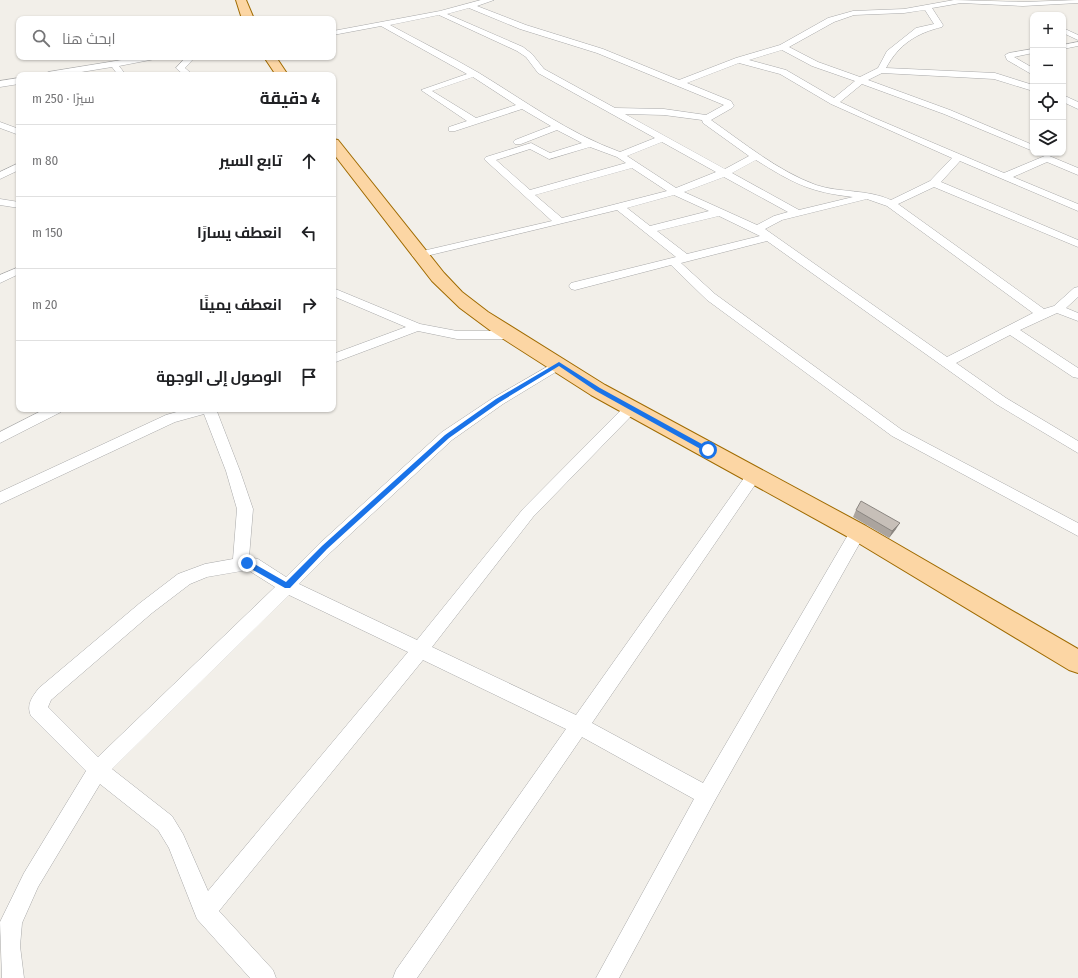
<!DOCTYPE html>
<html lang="ar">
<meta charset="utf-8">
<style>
body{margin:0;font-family:"Fira Sans Condensed",Cairo,sans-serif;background:#f6f6f6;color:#202124;direction:rtl}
.controls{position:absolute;right:12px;top:12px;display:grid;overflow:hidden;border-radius:8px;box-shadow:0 1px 3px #0004}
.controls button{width:36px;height:36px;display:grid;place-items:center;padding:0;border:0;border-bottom:1px solid #e0e0e0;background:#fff;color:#202124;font:20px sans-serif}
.stop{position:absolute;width:12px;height:12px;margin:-9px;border:3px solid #1a73e8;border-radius:50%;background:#fff}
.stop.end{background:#1a73e8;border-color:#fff;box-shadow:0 1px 4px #0008}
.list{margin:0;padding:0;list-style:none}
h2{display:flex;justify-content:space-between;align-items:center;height:52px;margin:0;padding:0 16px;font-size:17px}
h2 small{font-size:13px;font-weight:400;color:#757577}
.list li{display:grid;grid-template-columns:26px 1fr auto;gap:12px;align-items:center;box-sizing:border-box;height:72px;padding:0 16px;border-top:1px solid #e0e0e0}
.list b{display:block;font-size:15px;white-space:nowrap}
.list em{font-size:13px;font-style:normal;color:#757577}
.icon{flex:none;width:22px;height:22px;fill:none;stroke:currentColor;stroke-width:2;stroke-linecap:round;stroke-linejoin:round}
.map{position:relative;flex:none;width:1078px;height:978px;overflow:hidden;direction:ltr}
.search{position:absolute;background:#fff;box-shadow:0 1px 3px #0004;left:16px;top:16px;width:320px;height:44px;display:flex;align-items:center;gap:10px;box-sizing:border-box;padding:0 14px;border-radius:8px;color:#757577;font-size:15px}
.panel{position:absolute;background:#fff;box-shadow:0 1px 3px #0004;left:16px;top:72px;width:320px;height:340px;border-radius:8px;direction:rtl}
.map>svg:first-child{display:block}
</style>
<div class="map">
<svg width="1078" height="978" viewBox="0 0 1078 978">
<rect width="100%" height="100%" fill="#f2efe9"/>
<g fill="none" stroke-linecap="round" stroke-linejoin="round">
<defs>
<path id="street" d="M481,0H494L477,6L526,25L603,49L679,80L736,58L780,45L828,18L853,11L904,9L954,0L1023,2L1078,0V3L1023,6L961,3L932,8L943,25L942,27C917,33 899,44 886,68L995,73L1033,85V91L994,79L882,73L868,80L950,110L1033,145V151L944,114L862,84L840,102L872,117L1004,173L1047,155L1078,168V175L1047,162L1013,177L1078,204V211L960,161L941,182L1078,240V247L934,187L898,204L1044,309L1054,306L1074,288L1078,287V297L1066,308L1078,313V321L1057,313L1020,330L1078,368V378L1073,377L1010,335L956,363L1006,398L1078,441V453L996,404L767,241L681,263L715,294L902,430L1078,523V536L892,436L707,300L671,265L575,290L571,289L569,286L571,283L676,257L617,210L418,258L414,257L412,255L414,253L552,221L484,159L486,157L531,143L550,153L582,143L557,130L521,144H515L513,142L515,140L551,126L522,109L455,131H449V127L467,121L421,90L467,74L381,26L333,35V31L440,11ZM469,8L520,29L597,53L724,105L706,115L664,109L615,108L544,69L532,54L523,47L447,14ZM925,10L934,24L916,28L887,51L878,68L860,77L818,62L789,47L834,22L854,15L904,13ZM439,15L517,51L526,57L538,73L655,138L620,152C568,133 525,101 479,73C450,56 419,41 390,25ZM782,50L812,66L855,81L834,98L786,70L749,60ZM739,63L780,74L831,104L952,158L930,181L891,200C867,189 840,193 816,185C778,171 744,143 711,120L732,108L734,106L731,101L687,83ZM473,77L516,105L476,118L432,91ZM625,114L664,115L702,120L703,123L749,156L725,169ZM662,142L716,172L676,188L627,156ZM590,147L617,157L626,163L530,190L496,160L530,149L549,159ZM756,160C793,183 809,192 853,197L799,210L732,173ZM632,168L667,191L562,218L535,195ZM724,177L788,212L774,216L757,225L684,192ZM674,195L709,211L650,226L627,208ZM867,199L887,206L1033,313L947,357L765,229L782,220ZM719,216L760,236L687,254L657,231Z
M1063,28L1078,35V40L1063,33Z
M1078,42V46L1063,49V45Z
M1033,49V53L1014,57L1033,68V75L1007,60L1005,55L1009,53Z
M140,57H159L155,59L119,66L126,75H118L112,67L63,75H44L48,72Z
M186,57H195L185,68L193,75H184L176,68Z
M19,78V84L0,87V81Z
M1063,95L1078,102V109L1063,102Z
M0,122L19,129V135L0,128Z
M19,163V170L0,179V172Z
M0,199L19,202V208L0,205Z
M19,267V274L0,283V275Z
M333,288L420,324L457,331H510L516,335L510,339H457L418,331L333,363V354L406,327L333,296Z
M559,360L564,361L566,364L564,367L503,404L452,440L331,552L299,584L417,640L523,509L626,405H636L638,408L636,411L533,517L432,647L576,715L749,471L754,470L759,471L761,475L759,479L592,723L703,783L852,528L858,526L864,528L866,532L714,802L619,978H596L694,799L582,737L417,978H393L396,970L566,729L423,660L219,911L273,970L276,978H250L197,919L169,848L158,830L100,784L38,887L22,923L20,946L24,978H2L0,922L24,873L86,771L31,716C26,705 32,697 39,688L140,603L178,574L205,564L233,559L237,509L226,471L204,414L175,422L0,504V492L166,415L187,409H216L240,471L253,509L249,557L258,559L286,577L319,544L442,432L493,398ZM248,570L275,587L98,757L48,707L51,700L152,613L190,584L207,577ZM289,595L408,652L208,891L183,834L172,816L112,769Z
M45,409H63L61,412L0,443V432Z"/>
<path id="primary" d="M236,0H246L254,19H242Z
M264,57H276L288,75H276Z
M333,139L338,140L444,273L462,292L488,312L605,385L866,526L1078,649V673L1069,670L850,538L591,395L491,331L460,308L432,281L333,153Z"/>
</defs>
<use href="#street" stroke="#a9a9a9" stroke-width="1"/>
<use href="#primary" stroke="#a06b00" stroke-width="2"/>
<use href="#street" fill="#fff" fill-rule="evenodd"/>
<use href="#primary" fill="#fcd6a4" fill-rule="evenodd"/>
</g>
<path fill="#aba49e" d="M856,510L896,529L889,538L853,517Z"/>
<path fill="#8b8681" d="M900,523L896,529L889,538L892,531Z"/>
<path fill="#c7bfb8" stroke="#8b8681" d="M861,501L900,523L892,531L856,510Z"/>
<path fill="#1a73e8" d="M559,362L600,388L711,449V452H706L596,391L559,366L500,402L449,438L327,549L290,588H285L244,565V561H249L286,582L322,546L445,435L496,399Z"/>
</svg>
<div class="controls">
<button>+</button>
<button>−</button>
<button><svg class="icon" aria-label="locate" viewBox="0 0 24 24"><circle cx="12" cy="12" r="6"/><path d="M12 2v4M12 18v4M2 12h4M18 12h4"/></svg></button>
<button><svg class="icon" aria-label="layers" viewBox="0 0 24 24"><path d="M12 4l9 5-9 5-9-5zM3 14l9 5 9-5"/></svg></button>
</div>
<div class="stop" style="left:708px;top:450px"></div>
<div class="stop end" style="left:247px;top:563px"></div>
<div class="search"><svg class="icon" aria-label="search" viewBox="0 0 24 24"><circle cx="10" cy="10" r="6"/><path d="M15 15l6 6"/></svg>ابحث هنا</div>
<section class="panel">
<h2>4 دقيقة<small>سيرًا · 250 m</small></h2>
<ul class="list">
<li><svg class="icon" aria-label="ahead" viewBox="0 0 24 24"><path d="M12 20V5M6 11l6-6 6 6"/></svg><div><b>تابع السير</b></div><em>80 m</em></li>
<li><svg class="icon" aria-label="left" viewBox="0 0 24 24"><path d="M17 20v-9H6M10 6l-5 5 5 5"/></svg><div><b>انعطف يسارًا</b></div><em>150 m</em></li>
<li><svg class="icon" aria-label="right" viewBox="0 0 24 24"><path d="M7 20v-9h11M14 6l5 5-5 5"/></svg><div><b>انعطف يمينًا</b></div><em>20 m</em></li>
<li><svg class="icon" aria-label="arrive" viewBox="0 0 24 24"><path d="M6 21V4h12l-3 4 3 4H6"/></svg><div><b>الوصول إلى الوجهة</b></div></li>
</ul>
</section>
</div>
